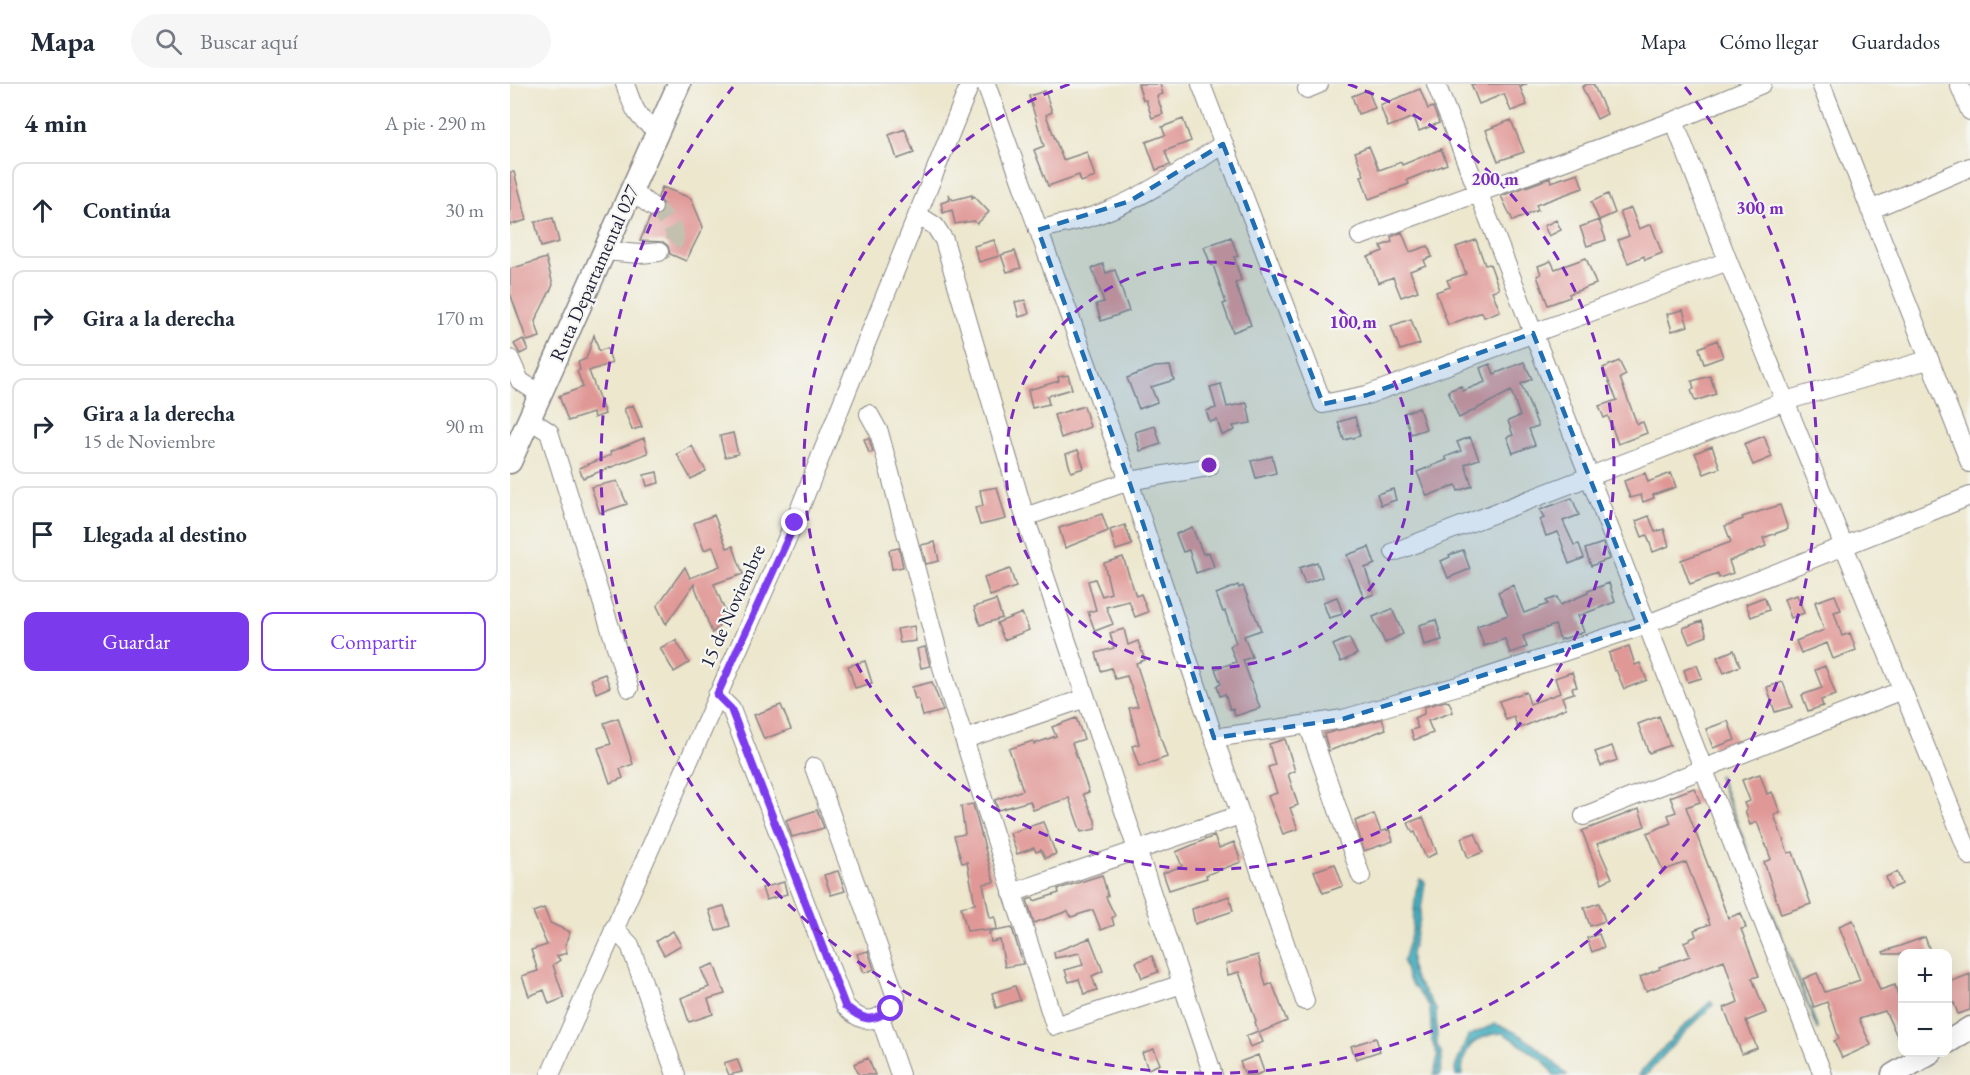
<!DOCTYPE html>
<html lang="es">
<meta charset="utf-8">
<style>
body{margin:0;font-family:"EB Garamond",serif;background:#f6f6f7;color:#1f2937}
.controls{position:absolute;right:18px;bottom:18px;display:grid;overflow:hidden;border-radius:12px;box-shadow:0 6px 24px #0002}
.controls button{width:54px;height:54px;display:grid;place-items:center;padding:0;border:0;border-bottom:2px solid #e0e1e3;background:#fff;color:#1f2937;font:30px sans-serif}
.stop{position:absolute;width:18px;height:18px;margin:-14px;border:4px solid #7c3aed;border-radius:50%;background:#fff}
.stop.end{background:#7c3aed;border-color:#fff;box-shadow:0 2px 6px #0008}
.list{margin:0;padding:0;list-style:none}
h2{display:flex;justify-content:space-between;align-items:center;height:78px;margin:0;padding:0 24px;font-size:26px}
h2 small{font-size:20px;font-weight:400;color:#747a83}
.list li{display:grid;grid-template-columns:39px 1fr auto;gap:18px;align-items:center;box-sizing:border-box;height:96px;margin:0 12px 12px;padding:0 12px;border:2px solid #e0e1e3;border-radius:12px}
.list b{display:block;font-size:22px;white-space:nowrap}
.list p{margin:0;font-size:20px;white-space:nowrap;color:#747a83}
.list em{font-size:20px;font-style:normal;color:#747a83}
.actions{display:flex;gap:12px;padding:18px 24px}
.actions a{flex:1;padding:14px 0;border:2px solid #7c3aed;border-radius:12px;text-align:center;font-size:21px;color:#7c3aed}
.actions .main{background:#7c3aed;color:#fff}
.icon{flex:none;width:33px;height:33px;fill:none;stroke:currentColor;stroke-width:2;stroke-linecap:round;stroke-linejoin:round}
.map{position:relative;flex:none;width:1460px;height:991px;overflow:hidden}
header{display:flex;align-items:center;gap:36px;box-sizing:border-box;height:84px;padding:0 30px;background:#fff;border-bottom:2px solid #e0e1e3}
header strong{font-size:28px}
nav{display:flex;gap:33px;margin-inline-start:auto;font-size:21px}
.search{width:420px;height:54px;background:#f6f6f7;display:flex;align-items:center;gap:15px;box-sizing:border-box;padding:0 21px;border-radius:33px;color:#747a83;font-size:22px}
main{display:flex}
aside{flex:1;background:#fff}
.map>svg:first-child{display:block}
</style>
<header>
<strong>Mapa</strong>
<div class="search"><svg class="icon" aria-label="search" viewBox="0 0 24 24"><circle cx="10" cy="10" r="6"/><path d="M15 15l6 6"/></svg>Buscar aquí</div>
<nav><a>Mapa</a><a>Cómo llegar</a><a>Guardados</a></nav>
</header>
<main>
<aside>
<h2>4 min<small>A pie · 290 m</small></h2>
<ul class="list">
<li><svg class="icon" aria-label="ahead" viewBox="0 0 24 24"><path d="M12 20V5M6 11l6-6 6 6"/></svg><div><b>Continúa</b></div><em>30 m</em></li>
<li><svg class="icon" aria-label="right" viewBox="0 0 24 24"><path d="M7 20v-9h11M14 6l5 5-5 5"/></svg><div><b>Gira a la derecha</b></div><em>170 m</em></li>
<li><svg class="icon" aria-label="right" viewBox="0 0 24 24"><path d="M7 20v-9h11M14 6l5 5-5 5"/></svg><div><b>Gira a la derecha</b><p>15 de Noviembre</p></div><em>90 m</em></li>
<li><svg class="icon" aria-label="arrive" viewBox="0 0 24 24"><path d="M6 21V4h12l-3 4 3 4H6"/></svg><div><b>Llegada al destino</b></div></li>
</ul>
<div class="actions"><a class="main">Guardar</a><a>Compartir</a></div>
</aside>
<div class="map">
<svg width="1460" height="991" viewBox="0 0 1460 991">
<defs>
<pattern id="water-ripples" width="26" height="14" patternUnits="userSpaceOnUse" patternTransform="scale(1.5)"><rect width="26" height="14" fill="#42afbf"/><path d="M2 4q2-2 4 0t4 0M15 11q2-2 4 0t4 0" fill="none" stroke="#378e9c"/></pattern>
</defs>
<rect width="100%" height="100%" fill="#f6f6f2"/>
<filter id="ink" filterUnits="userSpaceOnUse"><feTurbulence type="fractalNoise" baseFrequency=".0167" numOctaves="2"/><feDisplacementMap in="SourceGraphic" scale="12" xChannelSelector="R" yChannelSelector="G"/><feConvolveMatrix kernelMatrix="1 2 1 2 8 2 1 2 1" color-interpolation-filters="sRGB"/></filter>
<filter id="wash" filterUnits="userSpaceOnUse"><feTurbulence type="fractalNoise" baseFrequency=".008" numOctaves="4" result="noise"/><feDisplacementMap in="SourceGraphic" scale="24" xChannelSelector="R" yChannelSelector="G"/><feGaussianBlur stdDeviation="1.35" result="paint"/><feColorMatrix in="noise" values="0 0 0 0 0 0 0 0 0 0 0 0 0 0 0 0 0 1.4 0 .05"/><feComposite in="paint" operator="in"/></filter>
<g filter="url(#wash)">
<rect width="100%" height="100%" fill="#ece7cd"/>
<path fill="url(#water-ripples)" stroke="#32687d" stroke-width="1.5" d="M1208,692H1209L1308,945H1307Z
M910,795L915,798L909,839L901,869V884L905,895L926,925L927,961L931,968L932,975L930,991H924L928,973L922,957L920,923L898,895L893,877L902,848L906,807Z
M1201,917L1203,921L1172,951L1136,991H1128L1170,946Z
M985,940C1013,948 1037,971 1057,991H1044L1033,976L993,949C966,951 952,962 952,991H946L945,984L958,952Z"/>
<g id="blocks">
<path fill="#e09896" d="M628,0H650L653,10L647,12L653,30L642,34L636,16H633Z
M961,0H1017L1010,3L1017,21L1001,27L994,10L969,20Z
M1077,0H1083L1097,30L1087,35L1072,3Z
M910,5L918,25L923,23L929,39L909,47L904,33L878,43L870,21Z
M858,6L865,24L848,30L842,12Z
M535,7L542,28L536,31L553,76L577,68L585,93L571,98L569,91L538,102L524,66L534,62L519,12Z
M673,35L681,57L655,67L660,81L646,86L636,58L655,51L652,43Z
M1001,36L1014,68L988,77L976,46Z
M395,45L404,69L387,75L379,51Z
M859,62L869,86L891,78L892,81L931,65L937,80L897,96L899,100L859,115L851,92L854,91L845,68Z
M0,88H4L17,136L0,141Z
M1068,89L1073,104L1026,121L1028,126L1003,137L991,112L1040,94L1041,98Z
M152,103L181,114L193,143L176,177L160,170L158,162L153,158L130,157L140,133H147L152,129L153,119L148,113Z
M438,110L443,116L462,111V114L464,112L479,128L467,140L464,137L445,140L442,126L433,129L431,119L440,116Z
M1098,110L1105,129L1089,136L1081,118Z
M1121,124L1129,145L1141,140L1152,169L1135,176L1134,172L1118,179L1108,156L1119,152L1110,128Z
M43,134L49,158L31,163L25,138Z
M1046,136L1051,146L1039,152L1034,142Z
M1089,136L1096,156L1077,162L1070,143Z
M892,148L900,168L918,162L922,173L914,176L916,181L900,187L908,207L891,213L883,193L868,199L858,173L873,167L871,162L882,158L881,153Z
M721,153L728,172L724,173L731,196L725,199L741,241L723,248L713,220L716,219L703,181H701L694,163Z
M484,156L489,172L469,178L464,162Z
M966,156L975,181L980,180L989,205L982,207L990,227L974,233L972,228L938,241L926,208L940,203L937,196L956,190L946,163Z
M505,167L511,184L497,188L491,171Z
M36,174L43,201L25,237L30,253L17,257L0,209V185Z
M1076,174L1086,200L1059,210L1060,213L1038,221L1027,192L1031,190L1028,182L1041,177L1045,185Z
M593,180L596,189L605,186L619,227L591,237L586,220L594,218L582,184Z
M515,216L519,230L509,233L505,218Z
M1173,226L1178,242L1162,247L1157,230Z
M901,235L910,260L890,266L881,242Z
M84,251L89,267L97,264L102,279L79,287L95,330L84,334L83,329L58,337L49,312L73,303L67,287L70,286L68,278L76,275Z
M13,255L18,266L10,270L4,260Z
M1207,256L1213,273L1194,280L1189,264Z
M1109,277L1116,291L1110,294L1127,340L1133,338L1137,349L1108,360L1098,332L1094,334L1089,322L1107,316L1093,284Z
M1014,278L1022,295L1011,300L1028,342L1019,345L1025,361L1003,369L997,353L1003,351L998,337L1010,332L1001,307L949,334L938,307L951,302L953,307L975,298L970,284L980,280L984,290Z
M660,282L664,296L641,303L647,318L629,325L617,294L645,283Z
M558,291L562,305L537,312L539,320L522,324L518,306L549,297L548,293Z
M1200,292L1206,310L1185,317L1181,306L1184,305L1182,297Z
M711,300L717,323L737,319L741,339L723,342L725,346L712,351L707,336L700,338L696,327L706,324L700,303Z
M123,321L132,343L122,346L114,325Z
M574,322L580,343L551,354L544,331Z
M909,324L916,345L901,350L894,329Z
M845,333L850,352L834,356L828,338Z
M645,342L651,360L630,367L625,348Z
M223,349L228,370L215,373L210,352Z
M1254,352L1262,373L1243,381L1234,360Z
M960,353L969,375L955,380L962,402L948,407L946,401L917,412L907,388L937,376L935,373L951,367L947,358Z
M134,354L138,369L73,394L69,384L101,371L100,368Z
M359,354L363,368L359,369L354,355Z
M182,362L196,387L181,395L167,370Z
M1202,362L1210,384L1194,390L1185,369Z
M568,366L574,384L561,388L556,370Z
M762,372L766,389L746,394L741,377Z
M147,388L149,399L137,402L134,391Z
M1135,389L1138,398L1161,389L1166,403L1143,411L1144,414L1133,418L1131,411L1120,414L1114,397Z
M107,397L117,420L90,429L81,403Z
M487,403L496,435L470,441L465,424L473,422L470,406Z
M883,405L886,416L871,421L867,410Z
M1062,414L1069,431L1053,437L1064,461L1069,460L1074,474L1059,480L1048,448L1036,452L1030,436L1034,434L1030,426Z
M1270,421L1278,445L1253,454L1256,462L1219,477L1223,489L1209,494L1208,490L1180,500L1171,476L1221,458L1215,442L1233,435L1232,433Z
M592,430L598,447L555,464L549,444Z
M204,431L217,464L223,462L233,490L204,500L218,534L202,549L184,500L156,540L147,522L175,483L180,494L210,482L203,463L194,466L184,439Z
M1139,432L1145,448L1154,445L1159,462L1143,468L1137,451L1132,453L1126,437Z
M615,441L622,461L606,466L600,446Z
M682,443L693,470L699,468L704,483L686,489L679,466L673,468L666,450Z
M425,458L429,477L416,480L411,461Z
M1093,459L1099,475L1081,482L1075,465Z
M859,463L865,480L855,484L864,510L854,514L837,471Z
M389,464L393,483L382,485L379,466Z
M953,466L960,485L938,494L931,477L940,473L939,471Z
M613,473L626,512L631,510L638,528L625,533L619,517L596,523L603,540L585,547L578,528L586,526L578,497L585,495L592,512L601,509L594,479Z
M807,478L812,493L795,500L789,484Z
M500,485L506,503L480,512L474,494Z
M1099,499L1105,518L1068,532L1074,548L1050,556L1045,541L1013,552L1017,563L1000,569L995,555L974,562L967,542L998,531L988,508L1003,501L1014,529L1038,520L1036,517L1047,513L1050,521L1078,509V507Z
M728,501L729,504L733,502L751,546L734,552L742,573L733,576L750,624L725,632L723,624L720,625L715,610L710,612L707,602L711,600L705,585L726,578L720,562L726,559L715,527L713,528L706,510Z
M1287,511L1294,529L1281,534L1274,515Z
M1325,511L1331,526L1324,528L1332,552L1340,549L1346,566L1323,575L1317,559L1291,569L1286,557L1314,546L1305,518Z
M827,513L833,530L819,534L813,518Z
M1254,513L1259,526L1241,533L1236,520Z
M486,516L492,534L470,541L464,523Z
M882,525L893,550L875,559L863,533Z
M512,529L519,546L494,556L487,539Z
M926,536L932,556L914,561L909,541Z
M1192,537L1197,552L1179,559L1173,544Z
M404,542L406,557L390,559L387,545Z
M614,545L618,561L628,557L635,576L626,579L657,673L629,683L622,662L629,660L619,624L628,622L617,592L605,595L601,584L591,587L586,569L604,564L600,549Z
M839,554L847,570L831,578L823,561Z
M166,556L179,579L164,588L150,564Z
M1119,562L1125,581L1130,579L1137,596L1114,605L1106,586L1104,587L1099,569Z
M415,563L420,582L411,584L407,565Z
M1224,566L1230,582L1214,589L1207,573Z
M355,577L362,599L345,604L338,582Z
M1187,581L1192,594L1178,598L1174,586Z
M1315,582L1326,611L1311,616L1313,622L1298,627L1292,611L1312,604L1305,586Z
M1062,588L1067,603L1062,604L1064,609L1052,613L1056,624L1008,645L1004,633L996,636L989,617L1016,608L1020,620L1050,609L1045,594Z
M95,590L100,603L86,609L81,595Z
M422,598L433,627L413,632L408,614L405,615L402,603Z
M1273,598L1282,623L1265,628L1257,603Z
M935,617L939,618L943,628L918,637L923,649L904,656L901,646L908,644L904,634L914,630V623Z
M271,621L281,645L254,655L244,631Z
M1149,632L1160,661L1139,669L1128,640Z
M108,634L123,680L110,685L113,694L100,699L88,664L101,660L94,639Z
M566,634L574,655L562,659L579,708L573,710L585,736L586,745L571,748L559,714L523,726L520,717L488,726L485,716L513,706L499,665L523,657L524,660L546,652L542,643Z
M872,635L876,645L819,667L814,650Z
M1218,637L1225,656L1203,664L1196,645Z
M775,655L785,687L778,690L788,721L780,724L788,745L773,750L758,712L767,709L758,683L765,681L759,660Z
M1102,662L1107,676L1091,682L1085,668Z
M1250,690L1257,710L1262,708L1265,715L1270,729L1264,731L1278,769L1283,768L1301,820L1271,830L1254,778L1261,775L1247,738L1240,741L1235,727L1237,726L1234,719L1240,717L1232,696Z
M1184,704L1190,718L1176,723L1218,834L1231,829L1236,844L1231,845L1249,892L1242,894L1256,929L1236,937L1247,964L1232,970L1214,924L1228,918L1214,876L1136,907L1130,893L1150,885L1149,883L1180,872L1174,858L1186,852L1184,846L1200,840L1176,778L1153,787L1137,749L1161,739L1158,731L1166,728L1160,713Z
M463,720L484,798L473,800L480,834L485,833L487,845L472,847V845L457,847L451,823L465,820L457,778L452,779L444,752L455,750L451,722Z
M1129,725L1135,742L1087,760L1102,794L1092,799L1072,747Z
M307,726L314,744L282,753L276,736Z
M864,730L871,748L879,745L883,757L854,767L845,737Z
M913,733L927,769L916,774L905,748L903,749L898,739Z
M533,738L546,770L535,774L531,766L526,768L524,764L507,770L500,749Z
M965,749L973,768L958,774L951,754Z
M704,752L709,764L724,758L731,778L696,791L697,794L659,806L653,789L672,782L666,768Z
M825,780L833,802L813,809L804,787Z
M328,787L335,807L321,811L314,791Z
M1387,788L1392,800L1380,805L1376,793Z
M592,791L598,812L596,813L605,832L602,834L604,841L591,846L583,826L561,833L558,827L524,839L517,816L523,814L524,817L549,809L548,805Z
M274,798L277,810L256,816L252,804Z
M719,812L723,827L685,840L682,825Z
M1089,819L1095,837L1080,842L1074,824Z
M214,822L220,842L206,847L199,826Z
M34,824L40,839L60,848L55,861L57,869L47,872L50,876L43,881L54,914L39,920L34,906L19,912L12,892L28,887L21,866L37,861L23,828Z
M1343,836L1370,906L1385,901L1392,925V962L1375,927L1349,935L1361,961L1332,974L1324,957L1329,955L1317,918L1304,923L1293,895L1307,889L1315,908L1350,896L1329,842Z
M502,844L513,880L495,883L490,856L481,858L479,848Z
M163,847L171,861L154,871L146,857Z
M1089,850L1094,863L1082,868L1077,854Z
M1415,853L1421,870H1374L1373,868Z
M580,854L593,887L582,892L587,906L574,910L569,895L559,898L555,886L573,881L570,869L545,874L544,868Z
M358,867L364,885L354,889L347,870Z
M748,871L756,902L762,899L777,937L749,949L753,958L740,963L736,952L748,947L745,938L746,937L729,888L718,891L716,880Z
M642,872L648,888L632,894L626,878Z
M204,880L215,910L198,915L203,930L179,938L171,914L199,903L191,885Z
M1460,890V926L1448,930L1444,919L1437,921V899Z
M505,902L510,916L486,924L482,909Z
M866,954L870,967L846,975L841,962Z
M644,965L650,980L638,985L632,969Z
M748,971L754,988L746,991H735L730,978Z
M358,974L365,991H349L344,980Z
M227,975L232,988L219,991L214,979Z"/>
</g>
</g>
<g filter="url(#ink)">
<use href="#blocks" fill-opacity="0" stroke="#878484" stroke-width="1.5"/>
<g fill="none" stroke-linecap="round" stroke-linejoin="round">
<path stroke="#c4c0b0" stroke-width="18" stroke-dasharray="18 9" stroke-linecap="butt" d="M143,123C159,137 180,157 149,168"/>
<defs>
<path id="minor" d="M115,0C123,22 125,34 148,46
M476,0L619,397L704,654L795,917
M691,0L813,320L857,311L1218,177
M926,0L1313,991
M1311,0L1460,379
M1449,0L1460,27
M797,5L809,0
M1164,37L1218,177L1460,772
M121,107L143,123
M1360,126L1460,83
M408,131L425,142L434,156L515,433L703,991
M528,146C549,140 572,137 592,129C636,112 674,86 713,60
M850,152L1164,37L1252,0
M94,167L130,170L149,168
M0,275L10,297L30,310
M359,330L369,348L436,598L545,942L672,900
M19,335L39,348L119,604
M515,433L619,397L699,383
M884,468L1275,317L1418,276
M207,611L221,625L335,922C339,926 346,932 351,934C368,940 381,926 386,913L304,683
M798,640L851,792
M704,654L833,635L965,597L1135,541L1460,412
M455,655L576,614
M1074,732L1393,606
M502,809L730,731
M104,844L120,861L166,991
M370,933L390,991
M40,991L284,439L460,0"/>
<path id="major" d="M0,378L169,0
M1438,958L1460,944
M1383,991L1421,968"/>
</defs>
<use href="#minor" stroke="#878484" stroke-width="20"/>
<use href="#major" stroke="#878484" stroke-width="25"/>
<use href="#minor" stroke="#fff" stroke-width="18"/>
<use href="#major" stroke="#fff" stroke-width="22"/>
</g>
</g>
<g fill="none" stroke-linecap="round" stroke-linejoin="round" filter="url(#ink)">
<path stroke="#7c3aed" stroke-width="8" d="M285,439L207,611L221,625L335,922C354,936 360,940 381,925"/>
</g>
<path fill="#1f6fb2" fill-opacity="0.2" stroke="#1f6fb2" stroke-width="4.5" stroke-dasharray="12 8" stroke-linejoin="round" d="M713,60L813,320L857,311L1023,249L1137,540L833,635L704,654L619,397L528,146L620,117Z"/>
<g fill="none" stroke="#7b2cbf" stroke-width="3" stroke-dasharray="10 8">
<circle cx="699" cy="381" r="203"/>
<path d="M838 0A405 405 0 1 1 560 0"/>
<path d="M1175 3A608 608 0 1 1 223 3"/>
</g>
<g text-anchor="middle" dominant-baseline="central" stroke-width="4.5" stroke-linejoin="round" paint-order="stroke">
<g font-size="20" fill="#22223b" stroke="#f6f6f2">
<text transform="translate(84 189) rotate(-66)">Ruta Departamental 027</text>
<text transform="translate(222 522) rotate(-66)">15 de Noviembre</text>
</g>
</g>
<circle cx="699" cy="381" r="9" fill="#7b2cbf" stroke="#f6f6f2" stroke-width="3"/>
<g font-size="18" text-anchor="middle" font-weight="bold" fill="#7b2cbf" stroke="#f6f6f2" stroke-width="4.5" stroke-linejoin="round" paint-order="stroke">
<text x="985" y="101">200 m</text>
<text x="1250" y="130">300 m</text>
<text x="843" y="244">100 m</text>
</g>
</svg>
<div class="controls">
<button>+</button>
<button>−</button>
</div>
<div class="stop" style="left:381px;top:925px"></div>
<div class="stop end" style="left:285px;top:439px"></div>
</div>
</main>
